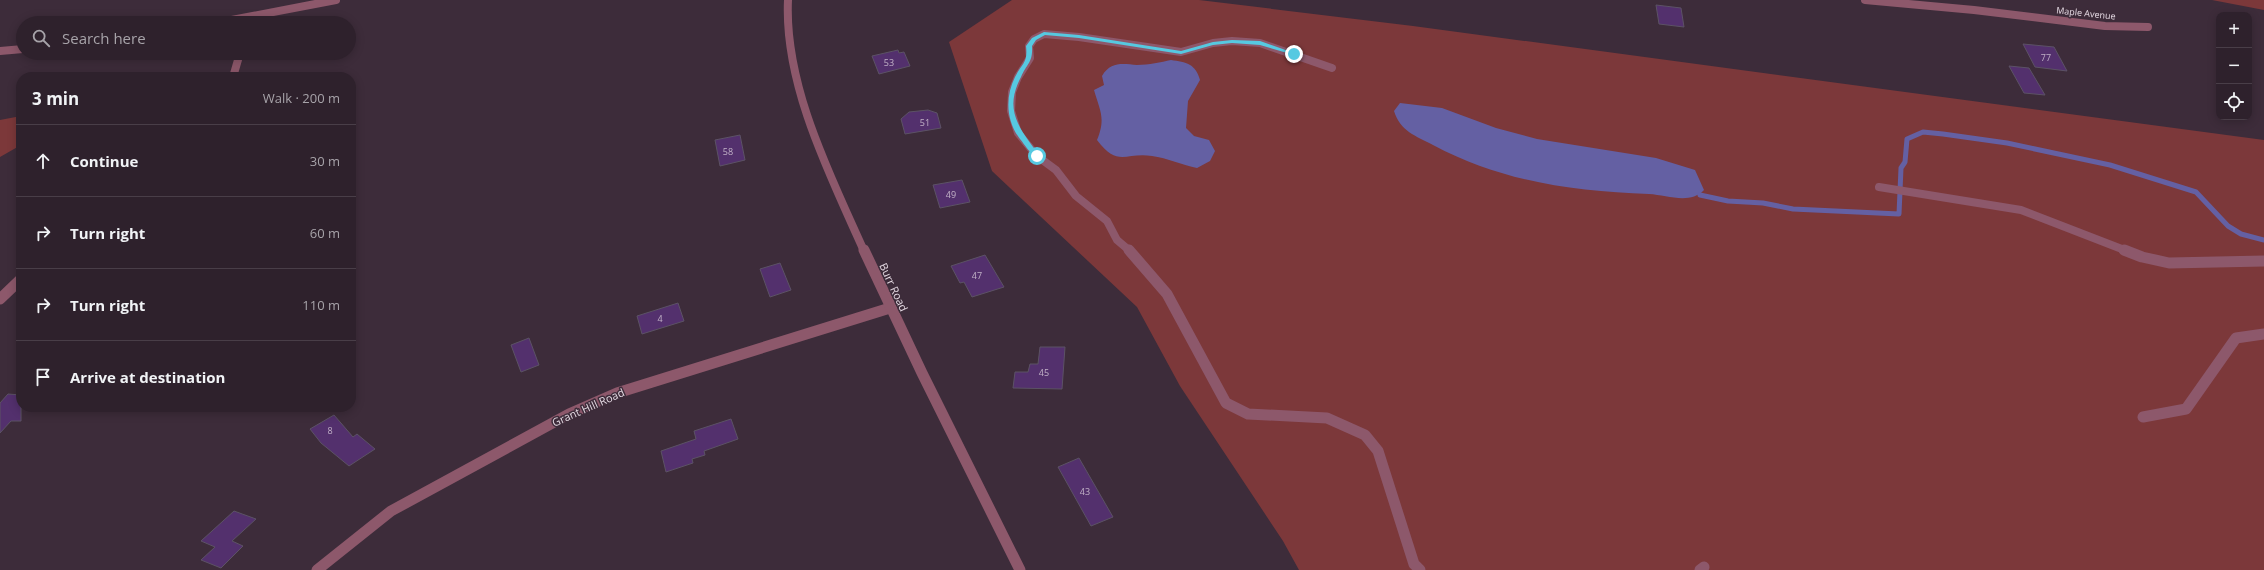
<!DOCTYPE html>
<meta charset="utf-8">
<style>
body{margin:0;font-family:"Open Sans",sans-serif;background:#3a2e38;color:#f1f3f6}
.controls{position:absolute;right:12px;top:12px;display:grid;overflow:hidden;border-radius:8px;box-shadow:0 2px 10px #0003}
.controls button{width:36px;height:36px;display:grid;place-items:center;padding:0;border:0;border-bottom:1px solid #493e48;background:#2e212c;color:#f1f3f6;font:20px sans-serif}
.stop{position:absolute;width:12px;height:12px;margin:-9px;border:3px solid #56c9e1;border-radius:50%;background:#fff}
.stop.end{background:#56c9e1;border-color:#fff;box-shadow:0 1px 4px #0008}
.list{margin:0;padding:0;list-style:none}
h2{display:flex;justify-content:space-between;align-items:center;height:52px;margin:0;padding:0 16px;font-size:17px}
h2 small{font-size:13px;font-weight:400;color:#a7a3a9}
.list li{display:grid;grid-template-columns:26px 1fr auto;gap:12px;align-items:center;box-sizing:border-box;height:72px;padding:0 16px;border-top:1px solid #493e48}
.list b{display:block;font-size:15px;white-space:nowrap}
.list em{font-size:13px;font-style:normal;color:#a7a3a9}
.icon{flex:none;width:22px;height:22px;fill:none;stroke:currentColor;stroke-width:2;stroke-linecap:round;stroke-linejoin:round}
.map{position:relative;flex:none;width:2264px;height:570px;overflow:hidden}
.search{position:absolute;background:#2e212c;box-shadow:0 2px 10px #0003;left:16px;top:16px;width:340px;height:44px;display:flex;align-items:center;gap:10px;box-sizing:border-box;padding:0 14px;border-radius:22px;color:#a7a3a9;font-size:15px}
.panel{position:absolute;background:#2e212c;box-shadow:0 2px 10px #0003;left:16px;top:72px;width:340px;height:340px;border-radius:16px}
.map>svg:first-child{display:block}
</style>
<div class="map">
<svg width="2264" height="570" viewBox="0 0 2264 570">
<rect width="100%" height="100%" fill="#3d2c3a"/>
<path fill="#7c383a" d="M1012,0H1199L1413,26L2264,140V570H1299L1283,541L1180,386L1137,307L992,171L949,42Z
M2212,0H2264V10Z
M21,116V145L0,157V120Z"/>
<path fill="#6460a3" d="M1171,60C1186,62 1196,64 1200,80L1188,101L1186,128L1194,136L1209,140L1215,151L1210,161L1197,168C1183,165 1167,158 1152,156C1125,152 1118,168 1097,140C1106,118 1100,111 1094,90L1104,85L1102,76C1111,61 1123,64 1137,65C1149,65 1161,62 1171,60Z
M1400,103L1442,108L1496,128L1537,139L1656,158L1695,170L1704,190C1690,205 1667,195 1649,194C1572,191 1503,182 1433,145C1416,136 1400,131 1394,111Z"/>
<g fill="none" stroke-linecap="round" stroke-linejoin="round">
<path stroke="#6460a3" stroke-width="5" d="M1700,195L1728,201L1763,203L1793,209L1899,214L1901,168L1905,162L1907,139L1923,132L1943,134L2007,143L2110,165L2196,192L2228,226L2241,234L2264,240"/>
</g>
<path fill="#53306d" stroke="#5c5265" d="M1656,5L1681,8L1684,27L1659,24Z
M2023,44L2054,47L2067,71L2035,67Z
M898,50L899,53L904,52L910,66L879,74L872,56Z
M2009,66L2029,68L2045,95L2024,93Z
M928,110L937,113L941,128L905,134L901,119L909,112Z
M740,135L745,160L720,166L715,140Z
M962,180L970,202L940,208L933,185Z
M985,255L1004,287L972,297L964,282L960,283L951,266Z
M780,263L791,290L770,297L760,269Z
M678,303L684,321L642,334L637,316Z
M529,338L539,365L521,372L511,345Z
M1040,347H1065L1062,389L1013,388L1015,372H1028L1030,364H1038Z
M8,394L21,395V421H11L0,433V403Z
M334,415L353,437L357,434L375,449L349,466L321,443L310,429Z
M731,419L738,439L704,451L705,455L692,459L693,463L666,472L661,451L696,439L694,431Z
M1079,458L1113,517L1091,526L1058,467Z
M234,511L256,519L232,541L243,546L221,568L201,560L215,547L201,541Z"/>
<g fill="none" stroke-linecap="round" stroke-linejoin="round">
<path stroke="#8d586b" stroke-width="8" d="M1879,187L2021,210L2127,251
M1130,251L1117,240L1107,221L1076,196L1056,170L1037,156L1018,133L1011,111L1012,92L1018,77L1030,58L1029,46L1034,39L1044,34L1079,37L1181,52L1213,43L1232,41L1260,43L1332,68"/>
<path stroke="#8d586b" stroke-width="11" d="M1129,250L1167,294L1226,403L1248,414L1327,418L1365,435L1378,451L1414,564L1420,570
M2124,250L2142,257L2169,263L2264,261
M2143,417L2186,409L2236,338L2264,334
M1700,570L1704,567"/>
<path stroke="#8d586b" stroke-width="8" d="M1865,0L1974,10L2105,26L2148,27
M216,23L336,0
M0,51L23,49
M233,77L240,53"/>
<path stroke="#8d586b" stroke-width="11" d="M0,299L21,279
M317,570L391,511L569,414L617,393L890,308"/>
<path stroke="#8d586b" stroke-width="8" d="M788,0C784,85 830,175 864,251"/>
<path stroke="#8d586b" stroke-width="11" d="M864,250L922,373L1020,570"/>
</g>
<path fill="#56c9e1" d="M1044,32L1079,35L1181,51L1213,42L1232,40L1260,41L1297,54L1294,55L1260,45L1232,43L1213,45L1181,54L1079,38L1045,35L1036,40L1032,46C1033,63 1027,63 1021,77C1003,111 1020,129 1040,156L1037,157C1030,154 1025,145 1020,139C1006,121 1005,97 1015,77C1022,63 1028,63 1026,46L1032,38Z"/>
<g text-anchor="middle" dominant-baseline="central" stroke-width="3" stroke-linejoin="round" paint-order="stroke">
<g font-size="9" fill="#e5dae3" stroke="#3d2c3a">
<text transform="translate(2086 13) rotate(6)">Maple Avenue</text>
</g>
<g font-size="9" fill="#c0b0c6">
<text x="2046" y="57">77</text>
<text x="889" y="62">53</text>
<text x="925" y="122">51</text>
<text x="728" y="151">58</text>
<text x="951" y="194">49</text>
<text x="977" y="275">47</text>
<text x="660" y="318">4</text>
<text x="1044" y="372">45</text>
<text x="330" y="430">8</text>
<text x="1085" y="491">43</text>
</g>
<g font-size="11" fill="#e5dae3" stroke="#3d2c3a">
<text transform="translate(894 287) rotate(65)">Burr Road</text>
<text transform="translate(588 407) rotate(-24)">Grant Hill Road</text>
</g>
</g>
</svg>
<div class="controls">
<button>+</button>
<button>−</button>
<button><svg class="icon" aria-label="locate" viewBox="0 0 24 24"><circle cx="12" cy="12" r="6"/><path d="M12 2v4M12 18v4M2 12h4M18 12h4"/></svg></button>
</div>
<div class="stop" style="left:1037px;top:156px"></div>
<div class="stop end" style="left:1294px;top:54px"></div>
<div class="search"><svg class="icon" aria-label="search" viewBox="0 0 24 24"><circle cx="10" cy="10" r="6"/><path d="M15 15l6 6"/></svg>Search here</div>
<section class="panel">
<h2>3 min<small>Walk · 200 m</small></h2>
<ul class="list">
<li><svg class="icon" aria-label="ahead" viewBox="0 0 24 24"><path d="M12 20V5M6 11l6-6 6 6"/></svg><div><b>Continue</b></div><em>30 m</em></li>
<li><svg class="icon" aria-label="right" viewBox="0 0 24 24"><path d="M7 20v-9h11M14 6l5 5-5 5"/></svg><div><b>Turn right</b></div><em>60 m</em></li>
<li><svg class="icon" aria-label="right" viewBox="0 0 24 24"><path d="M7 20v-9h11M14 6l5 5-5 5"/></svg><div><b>Turn right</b></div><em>110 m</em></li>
<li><svg class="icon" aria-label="arrive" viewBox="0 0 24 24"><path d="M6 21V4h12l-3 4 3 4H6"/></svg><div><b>Arrive at destination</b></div></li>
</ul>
</section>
</div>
